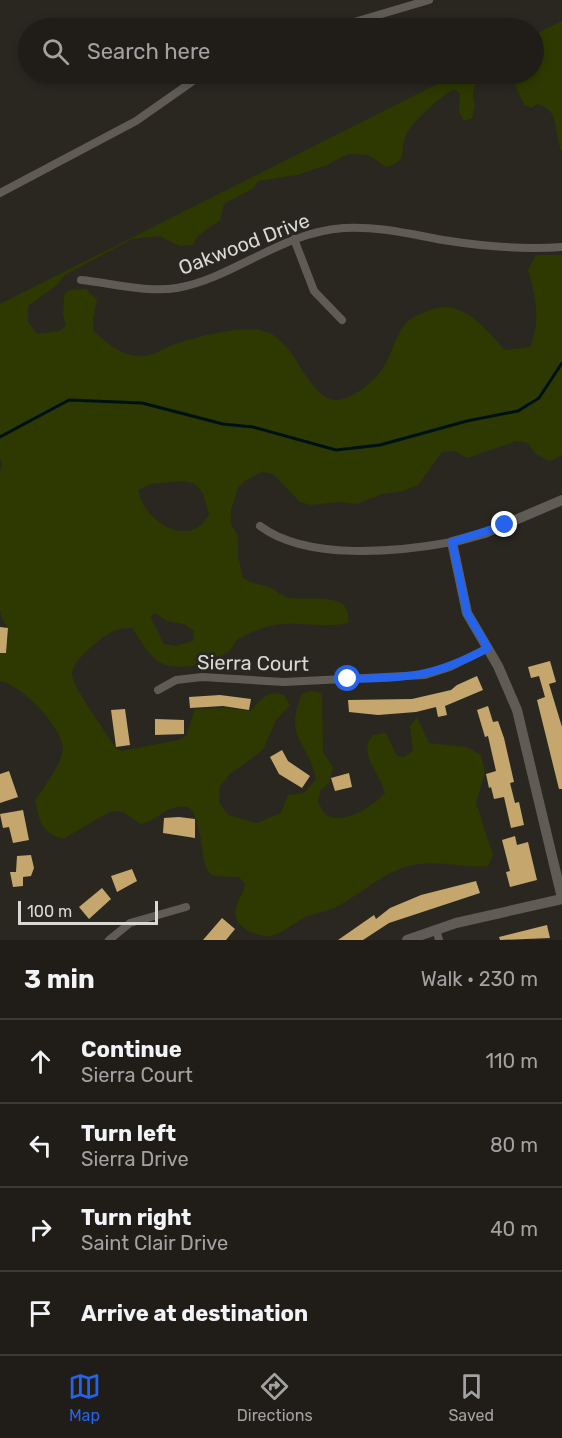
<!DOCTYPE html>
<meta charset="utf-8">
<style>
body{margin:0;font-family:Rubik,sans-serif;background:#282622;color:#f1f3f6}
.scale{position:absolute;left:18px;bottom:15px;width:140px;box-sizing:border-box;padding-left:6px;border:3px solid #dad8d4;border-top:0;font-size:16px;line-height:21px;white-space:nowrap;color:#dad8d4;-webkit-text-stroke:4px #2a2721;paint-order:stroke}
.stop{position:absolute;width:18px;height:18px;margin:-14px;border:4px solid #2563eb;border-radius:50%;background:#fff}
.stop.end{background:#2563eb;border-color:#fff;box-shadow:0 2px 6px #0008}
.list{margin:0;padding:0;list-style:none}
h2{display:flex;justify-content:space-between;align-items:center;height:78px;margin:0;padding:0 24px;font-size:26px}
h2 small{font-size:20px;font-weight:400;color:#a2a2a2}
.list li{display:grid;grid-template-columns:39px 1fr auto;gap:18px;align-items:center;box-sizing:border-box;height:84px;padding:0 24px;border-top:2px solid #3d3b38}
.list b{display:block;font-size:22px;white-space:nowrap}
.list p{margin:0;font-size:20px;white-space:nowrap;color:#a2a2a2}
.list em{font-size:20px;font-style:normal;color:#a2a2a2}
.icon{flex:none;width:33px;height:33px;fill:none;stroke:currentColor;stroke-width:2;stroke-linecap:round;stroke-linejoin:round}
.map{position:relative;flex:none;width:562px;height:940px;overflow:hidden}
.search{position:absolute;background:#201d19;box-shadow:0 3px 9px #0003;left:18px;right:18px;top:18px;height:66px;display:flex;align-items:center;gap:15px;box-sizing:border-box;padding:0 21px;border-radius:33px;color:#a2a2a2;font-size:22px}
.sheet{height:414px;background:#201d19}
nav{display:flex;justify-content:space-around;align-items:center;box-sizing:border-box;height:84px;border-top:2px solid #3d3b38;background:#201d19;font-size:16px;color:#a2a2a2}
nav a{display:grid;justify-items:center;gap:3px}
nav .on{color:#2563eb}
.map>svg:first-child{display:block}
</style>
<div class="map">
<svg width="562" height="940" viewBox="0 0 562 940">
<rect width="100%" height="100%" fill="#2a2721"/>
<path fill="#2d3901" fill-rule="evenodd" d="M562,21V152C552,131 562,111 537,104L532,108L524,105L510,74H534V35Z
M457,74H486C474,80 470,93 475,106L472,118L464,121L459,112L460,94L454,89C439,97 414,120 406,135C399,150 410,161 386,167L369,155L348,154L327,165L297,175L258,181L252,189L224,204L220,220L198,236L193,245L180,246L159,236L132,239L65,275L57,285L28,306V322L37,334L59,331L66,326L63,315L64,295L69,290L86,289L97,300L93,319L94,332C107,342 119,354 136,356C149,358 159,351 170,346C194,337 239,325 264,331C296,339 308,401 337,400C352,400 377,379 384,367C392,353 396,333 407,322C412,317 421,314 427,311C461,296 485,328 505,350L530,347C541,320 536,298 528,270L536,255H562V455L550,461L536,454L528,443L516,441L468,458L454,451L442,452L418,485L403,491L382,494L357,504L337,502L311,505L300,502L273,474L262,472L246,480L238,488L231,510V524L238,536V556L243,578C255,585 263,584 273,589C279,592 284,598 290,598C310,601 353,590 348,623C322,629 297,620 270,626C262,628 242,635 236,641C233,645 232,649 228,652C210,664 172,675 154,658C145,649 139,638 132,628C114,627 104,636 91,647C84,654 74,662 72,673C70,684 108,735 116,748L121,751L179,740L186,736L195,709L229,708L250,711C262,700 266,689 284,695L290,705L276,720L263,750L229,775L220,787L219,802L228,815L257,823L281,813L288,795L304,793L316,779C307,738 283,739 302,694L312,691L322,693L323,752L333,767L329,783L320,791L318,803C321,806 323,812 327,815C343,826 375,805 385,793C380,773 357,753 373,735L386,733L397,756L404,757L413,751L410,726L417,718L429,743L466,747L481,755L485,773L476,803L493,855L488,866C458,869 435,857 402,868C377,877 360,895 336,907C325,912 313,913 302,919C293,924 284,932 274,935C263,939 239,930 236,918C233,905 243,896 245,884L239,877C231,876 217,878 211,874C199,867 205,826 190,808C170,801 158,821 141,824L123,812L111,811L63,839C40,831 40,822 35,800C43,790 64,760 63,747C60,725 22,685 0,681V645L6,644C14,630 2,624 0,611V472L2,463L0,459V304ZM180,481L194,483L203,493L209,514C207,517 204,523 200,526C176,543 141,514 138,490L151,484ZM155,613L167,621L184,624L194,631L193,641L176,646L164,644L150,616Z"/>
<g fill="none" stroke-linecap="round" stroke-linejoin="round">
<path stroke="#001116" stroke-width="3" d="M0,437L69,400L142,403L223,424L253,427L336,450L380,445L467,421L518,411L539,398L562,363"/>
</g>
<path fill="#c5a76e" d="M0,627L8,628L6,653H0Z
M550,661L556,682L549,684L562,727V789H559L537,700L545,697L539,676L531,678L528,667Z
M477,676L483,690L445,706L447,715L438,717L436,707L416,712L378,715L349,712L348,700L412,699L451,690L457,685Z
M220,695L251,699L249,710L223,706L190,708L189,697Z
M488,706L493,722L498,721L504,738L514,782L510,783L515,803L519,802L524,825L511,828L504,797L494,799L491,787L489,788L486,774L496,771L488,736L485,737L477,710Z
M125,709L130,745L116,747L111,710Z
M155,719L184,720V734L155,735Z
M282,750L288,761L310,776L302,788L279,774L270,757Z
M9,771L18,797L0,803V774Z
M349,773L352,787L335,791L331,778Z
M23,810L29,840L13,843L9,827L3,828L0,814Z
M179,817L195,819V838L163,833L164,818Z
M515,836L517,845L528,842L537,880L510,887L506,872L510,871L502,840Z
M31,855L34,868L31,876L23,877V886L13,887L10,872H16L17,856Z
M132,869L137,881L117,892L111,876Z
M476,881L480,893L389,923L363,940H338L374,915L376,919L390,908L421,895Z
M102,888L111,899L89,919L79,907Z
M222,918L235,929L226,940H203Z
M547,925L550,938L500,940L499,937Z"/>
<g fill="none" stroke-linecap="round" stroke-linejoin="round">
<path stroke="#605c55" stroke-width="8" d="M334,28L429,0
M0,193L136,121L203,74
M294,239L314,291L342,320
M81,280C111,283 147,293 177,288C234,278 281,232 344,228C378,226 410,234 443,240C481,246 524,250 562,247
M260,526C307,561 397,552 452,542
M158,690L176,680L202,677L284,682L425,675L450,667L488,648
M436,929L439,940
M109,940L130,923L186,907"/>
<path stroke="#605c55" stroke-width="10" d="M562,500L485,533L452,542L467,613L498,666L517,710L562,898
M407,940L456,923L562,899"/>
</g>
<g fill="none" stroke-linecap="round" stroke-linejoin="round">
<path stroke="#2563eb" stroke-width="8" d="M348,679C410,677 432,678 488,648L467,613L452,542L505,525"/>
</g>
<g text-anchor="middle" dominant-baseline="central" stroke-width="6" stroke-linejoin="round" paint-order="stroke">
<g font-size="20" fill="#dad8d4" stroke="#2a2721">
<text transform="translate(244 244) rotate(-21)">Oakwood Drive</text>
<text transform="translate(253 663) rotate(1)">Sierra Court</text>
</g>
</g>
</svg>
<div class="scale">100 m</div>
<div class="stop" style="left:348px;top:679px"></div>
<div class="stop end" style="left:505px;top:525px"></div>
<div class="search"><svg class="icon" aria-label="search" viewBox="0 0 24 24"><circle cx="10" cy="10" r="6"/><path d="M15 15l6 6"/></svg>Search here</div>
</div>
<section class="sheet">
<h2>3 min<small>Walk · 230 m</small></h2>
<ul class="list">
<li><svg class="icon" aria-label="ahead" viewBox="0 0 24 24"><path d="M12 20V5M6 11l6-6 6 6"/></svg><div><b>Continue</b><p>Sierra Court</p></div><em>110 m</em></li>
<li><svg class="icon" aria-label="left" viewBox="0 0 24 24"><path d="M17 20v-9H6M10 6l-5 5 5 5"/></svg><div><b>Turn left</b><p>Sierra Drive</p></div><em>80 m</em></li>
<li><svg class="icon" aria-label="right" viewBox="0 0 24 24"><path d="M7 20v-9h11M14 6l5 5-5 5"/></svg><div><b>Turn right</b><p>Saint Clair Drive</p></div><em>40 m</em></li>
<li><svg class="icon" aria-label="arrive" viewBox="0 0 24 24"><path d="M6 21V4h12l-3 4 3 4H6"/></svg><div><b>Arrive at destination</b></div></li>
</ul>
</section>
<nav>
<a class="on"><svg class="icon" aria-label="map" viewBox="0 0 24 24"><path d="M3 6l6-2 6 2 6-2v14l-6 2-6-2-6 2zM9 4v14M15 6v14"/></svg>Map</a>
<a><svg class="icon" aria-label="directions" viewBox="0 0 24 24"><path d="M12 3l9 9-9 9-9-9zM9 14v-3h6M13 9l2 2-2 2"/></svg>Directions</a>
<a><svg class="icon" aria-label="saved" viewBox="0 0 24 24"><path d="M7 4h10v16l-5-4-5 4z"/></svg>Saved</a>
</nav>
